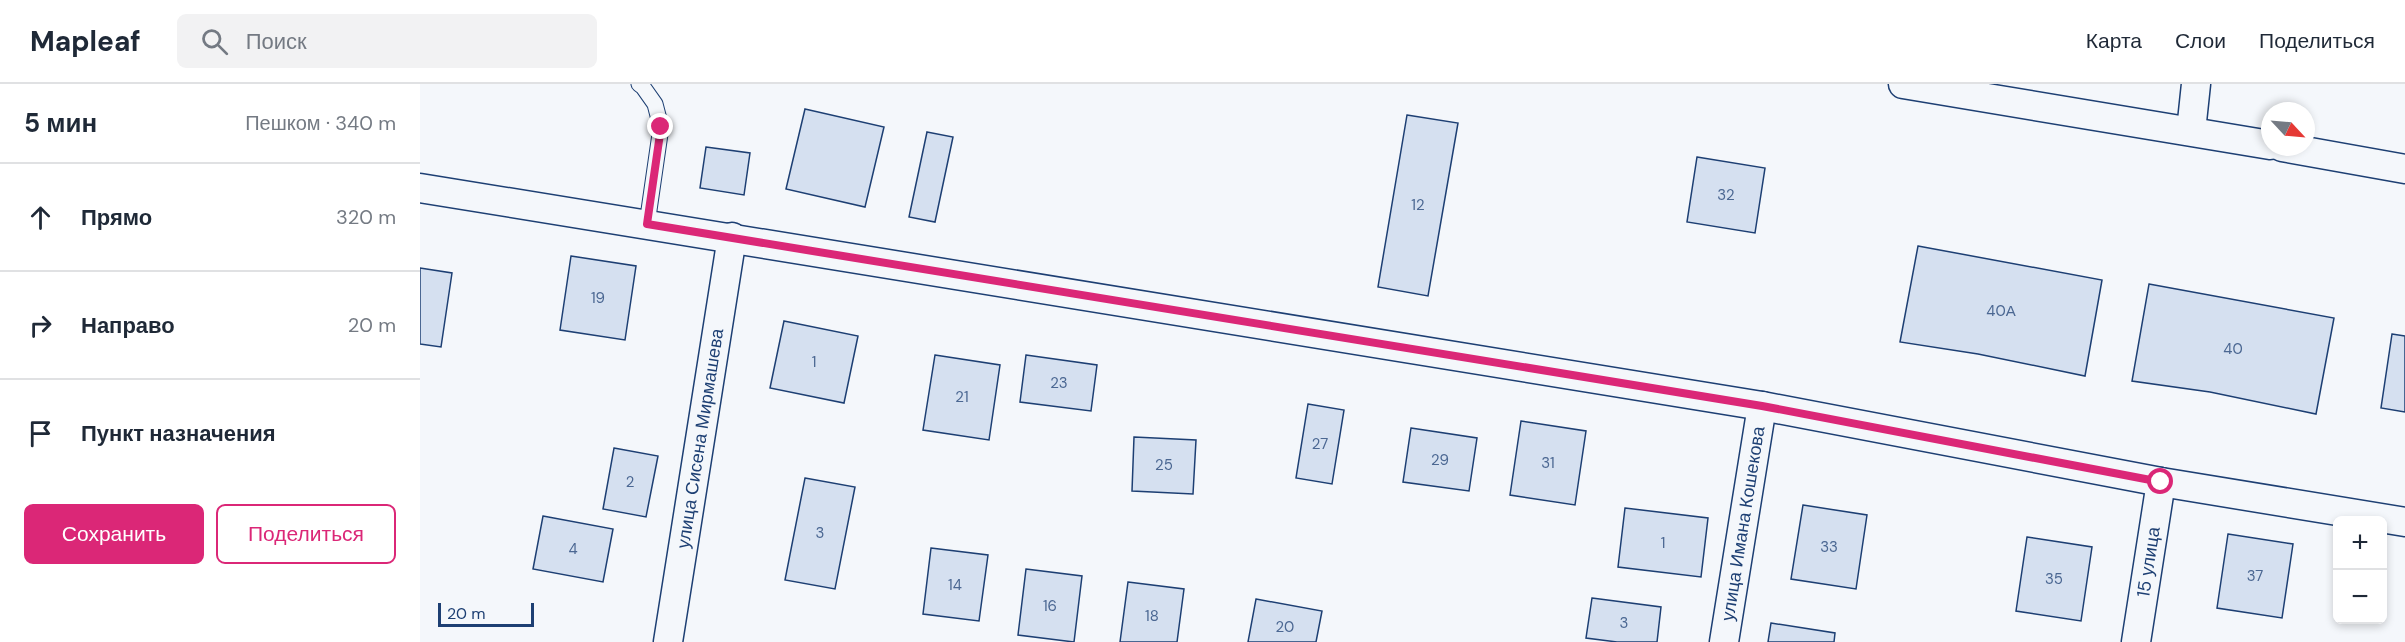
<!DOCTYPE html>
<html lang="ru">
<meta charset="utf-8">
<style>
body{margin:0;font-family:"DM Sans",sans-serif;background:#f2f2f3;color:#1f2937}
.controls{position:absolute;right:18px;bottom:18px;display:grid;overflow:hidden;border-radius:9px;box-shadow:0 3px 9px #0003}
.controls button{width:54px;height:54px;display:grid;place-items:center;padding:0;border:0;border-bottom:2px solid #e0e1e3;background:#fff;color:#1f2937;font:30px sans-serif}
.compass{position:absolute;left:1841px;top:18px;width:54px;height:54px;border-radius:50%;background:#fff;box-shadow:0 3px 9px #0003;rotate:116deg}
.scale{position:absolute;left:18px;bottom:15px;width:96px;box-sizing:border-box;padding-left:6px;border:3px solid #1d3f73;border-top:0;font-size:16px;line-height:21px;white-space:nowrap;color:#1d3f73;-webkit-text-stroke:4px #f4f7fb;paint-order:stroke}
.stop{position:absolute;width:18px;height:18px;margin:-14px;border:4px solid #db2777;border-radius:50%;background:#fff}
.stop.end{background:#db2777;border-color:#fff;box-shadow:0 2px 6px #0008}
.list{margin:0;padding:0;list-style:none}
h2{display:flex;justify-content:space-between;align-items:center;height:78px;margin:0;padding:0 24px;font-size:26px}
h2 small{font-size:20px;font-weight:400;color:#747a83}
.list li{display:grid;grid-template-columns:39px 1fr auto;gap:18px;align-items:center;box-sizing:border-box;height:108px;padding:0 24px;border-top:2px solid #e0e1e3}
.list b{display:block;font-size:22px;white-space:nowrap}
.list em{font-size:20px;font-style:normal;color:#747a83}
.actions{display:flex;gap:12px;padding:18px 24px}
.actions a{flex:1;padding:14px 0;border:2px solid #db2777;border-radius:9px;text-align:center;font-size:21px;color:#db2777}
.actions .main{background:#db2777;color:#fff}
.icon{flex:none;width:33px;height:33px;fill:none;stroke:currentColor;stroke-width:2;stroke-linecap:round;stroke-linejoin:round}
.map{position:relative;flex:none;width:1985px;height:558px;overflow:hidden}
header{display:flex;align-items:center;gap:36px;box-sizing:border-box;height:84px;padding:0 30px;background:#fff;border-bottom:2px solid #e0e1e3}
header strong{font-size:28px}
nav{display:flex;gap:33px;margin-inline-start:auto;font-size:21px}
.search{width:420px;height:54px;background:#f2f2f3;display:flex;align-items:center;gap:15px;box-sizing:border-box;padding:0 21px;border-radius:9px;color:#747a83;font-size:22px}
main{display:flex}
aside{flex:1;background:#fff}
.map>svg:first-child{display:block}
</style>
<header>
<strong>Mapleaf</strong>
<div class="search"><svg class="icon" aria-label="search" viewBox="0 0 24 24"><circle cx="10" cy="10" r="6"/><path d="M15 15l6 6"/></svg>Поиск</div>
<nav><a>Карта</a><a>Слои</a><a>Поделиться</a></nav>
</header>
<main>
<aside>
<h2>5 мин<small>Пешком · 340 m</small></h2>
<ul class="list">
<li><svg class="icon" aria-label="ahead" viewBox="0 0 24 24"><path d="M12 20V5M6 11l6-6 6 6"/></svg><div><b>Прямо</b></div><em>320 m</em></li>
<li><svg class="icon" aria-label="right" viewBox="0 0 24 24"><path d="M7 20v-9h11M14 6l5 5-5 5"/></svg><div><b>Направо</b></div><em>20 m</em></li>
<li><svg class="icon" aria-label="arrive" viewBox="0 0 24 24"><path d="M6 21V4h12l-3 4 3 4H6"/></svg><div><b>Пункт назначения</b></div></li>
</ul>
<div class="actions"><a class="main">Сохранить</a><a>Поделиться</a></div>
</aside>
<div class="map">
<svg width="1985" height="558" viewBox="0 0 1985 558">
<rect width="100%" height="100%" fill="#f4f7fb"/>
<path fill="#d5e0f0" stroke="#1d3f73" stroke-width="1.5" d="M385,25L464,43L445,123L366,105Z
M987,31L1038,39L1008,212L958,203Z
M507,48L533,53L515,138L489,133Z
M286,63L330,69L324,111L280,104Z
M1277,73L1345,84L1335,149L1267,138Z
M1498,162L1682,196L1665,292L1558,270L1480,258Z
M151,172L216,182L205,256L140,246Z
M0,184L32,189L21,263L0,260Z
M1729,200L1914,234L1896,330L1790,308L1712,297Z
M364,237L438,252L424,319L350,304Z
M1972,250L1985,252V328L1961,324Z
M515,271L580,281L569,356L503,346Z
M606,271L677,281L671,327L600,318Z
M888,320L924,326L912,400L876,394Z
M1101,337L1166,347L1155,421L1090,411Z
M991,344L1057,354L1049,407L983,398Z
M714,353L776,356L773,410L712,407Z
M194,364L238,372L226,433L183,425Z
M385,394L435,403L415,505L365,496Z
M1383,421L1447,431L1436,505L1371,495Z
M1205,424L1288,434L1281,493L1198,483Z
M123,432L193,445L183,498L113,485Z
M1808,450L1873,460L1862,534L1797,524Z
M1607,453L1672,463L1661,537L1596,527Z
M511,464L568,471L559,537L503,530Z
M606,485L662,492L654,558L598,551Z
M708,498L764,505L757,558H700Z
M1172,514L1241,523L1237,558H1197L1166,554Z
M836,515L902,527L896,558H828Z
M1351,539L1415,549L1414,558H1348Z"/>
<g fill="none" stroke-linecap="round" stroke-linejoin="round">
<defs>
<path id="lane" d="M219,0L223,3L235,20L241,43L227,140"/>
<g id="street">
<path d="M1483,0L1850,61"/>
<path d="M1771,47L1776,0"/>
<path d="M1862,63L1985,85"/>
<path d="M0,104L1342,322L1741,398L1985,438"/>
<path id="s1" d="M248,558L312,153"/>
<path id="s2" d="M1304,558L1342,322"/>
<path id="s3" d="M1716,558L1741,398"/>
</g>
</defs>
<use href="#lane" stroke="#1d3f73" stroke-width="17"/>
<use href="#street" stroke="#1d3f73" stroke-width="31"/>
<use href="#lane" stroke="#f4f7fb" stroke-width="15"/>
<use href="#street" stroke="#f4f7fb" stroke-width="28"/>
</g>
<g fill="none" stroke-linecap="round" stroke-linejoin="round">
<path stroke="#db2777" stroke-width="8" d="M241,43L227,140L1342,322L1741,398"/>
</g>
<g text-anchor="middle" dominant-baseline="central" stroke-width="4.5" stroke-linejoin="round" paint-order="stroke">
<g font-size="15" fill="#4b6792">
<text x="1306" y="111">32</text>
<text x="998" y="121">12</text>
<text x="178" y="214">19</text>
<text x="1581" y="227">40А</text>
<text x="1813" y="265">40</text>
<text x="394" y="278">1</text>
<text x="639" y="299">23</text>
<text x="542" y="313">21</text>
<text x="900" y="360">27</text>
<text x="1020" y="376">29</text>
<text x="1128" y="379">31</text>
<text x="744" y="381">25</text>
<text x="210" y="398">2</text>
<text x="400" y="449">3</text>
<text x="1243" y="459">1</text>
<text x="1409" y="463">33</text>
<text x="153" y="465">4</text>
<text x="1835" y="492">37</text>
<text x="1634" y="495">35</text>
<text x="535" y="501">14</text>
<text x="630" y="522">16</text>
<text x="732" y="532">18</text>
<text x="1204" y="539">3</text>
<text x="865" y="543">20</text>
</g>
<g font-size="18" fill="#1d3f73" stroke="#f4f7fb">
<text stroke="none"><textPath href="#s1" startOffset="206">улица Сисена Мирмашева</textPath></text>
<text stroke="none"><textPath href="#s2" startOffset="120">улица Имана Кошекова</textPath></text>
<text stroke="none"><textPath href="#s3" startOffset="81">15 улица</textPath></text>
</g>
</g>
</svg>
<div class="controls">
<button>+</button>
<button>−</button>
</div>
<svg class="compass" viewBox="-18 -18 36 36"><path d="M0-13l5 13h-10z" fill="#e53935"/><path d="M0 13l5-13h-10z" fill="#747a83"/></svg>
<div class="scale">20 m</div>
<div class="stop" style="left:1741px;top:398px"></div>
<div class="stop end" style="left:241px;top:43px"></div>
</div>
</main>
